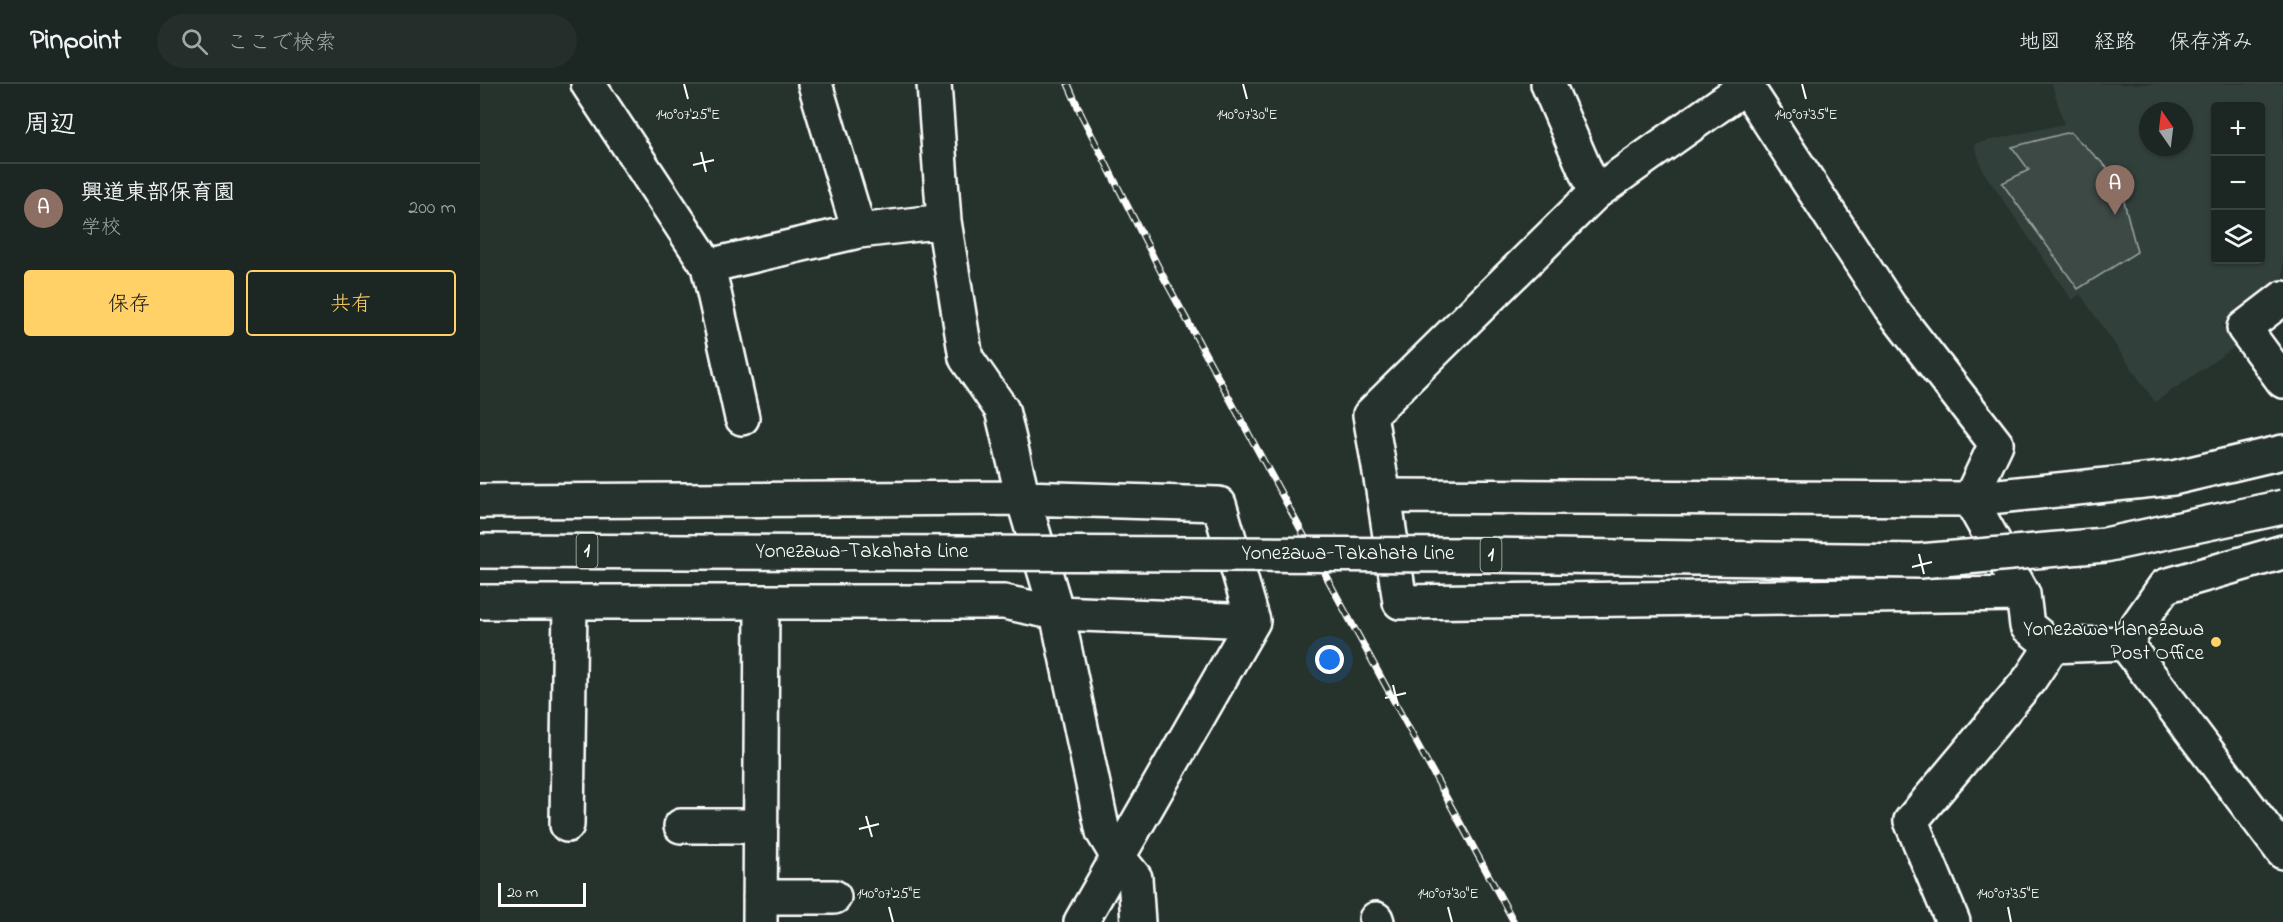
<!DOCTYPE html>
<html lang="ja">
<meta charset="utf-8">
<style>
body{margin:0;font-family:"Indie Flower","Klee One",sans-serif;background:#252e2a;color:#f1f3f6}
.controls{position:absolute;right:18px;top:18px;display:grid;overflow:hidden;border-radius:6px;box-shadow:0 2px 4px #0004}
.controls button{width:54px;height:54px;display:grid;place-items:center;padding:0;border:0;border-bottom:2px solid #3a4340;background:#1c2622;color:#f1f3f6;font:30px sans-serif}
.compass{position:absolute;left:1659px;top:18px;width:54px;height:54px;border-radius:50%;background:#1c2622;box-shadow:0 2px 4px #0004;rotate:346deg}
.scale{position:absolute;left:18px;bottom:15px;width:88px;box-sizing:border-box;padding-left:6px;border:3px solid #fff;border-top:0;font-size:16px;line-height:21px;white-space:nowrap;color:#fff;-webkit-text-stroke:4px #26332d;paint-order:stroke}
.you{position:absolute;left:850px;top:576px;width:21px;height:21px;margin:-15px;border:4px solid #fff;border-radius:50%;background:#1a73e8;box-shadow:0 0 0 9px #1a73e833}
.badge{display:grid;place-items:center;width:39px;height:39px;border-radius:50%;background:#ffd166;color:#fff;font-size:20px;font-weight:700}
.pin{position:absolute;translate:-50% -50px;filter:drop-shadow(0 2px 3px #0008)}
.pin::after{content:'';position:absolute;top:32px;width:21px;height:18px;background:inherit;clip-path:polygon(0 0,100% 0,50% 100%)}
.list{margin:0;padding:0;list-style:none}
h2{display:flex;justify-content:space-between;align-items:center;height:78px;margin:0;padding:0 24px;font-size:26px}
h2 small{font-size:20px;font-weight:400;color:#a0a5a5}
.list li{display:grid;grid-template-columns:39px 1fr auto;gap:18px;align-items:center;box-sizing:border-box;height:90px;padding:0 24px;border-top:2px solid #3a4340}
.list b{display:block;font-size:22px;white-space:nowrap}
.list p{margin:0;font-size:20px;white-space:nowrap;color:#a0a5a5}
.list em{font-size:20px;font-style:normal;color:#a0a5a5}
.actions{display:flex;gap:12px;padding:18px 24px}
.actions a{flex:1;padding:14px 0;border:2px solid #ffd166;border-radius:6px;text-align:center;font-size:21px;color:#ffd166}
.actions .main{background:#ffd166;color:#111}
.icon{flex:none;width:33px;height:33px;fill:none;stroke:currentColor;stroke-width:2;stroke-linecap:round;stroke-linejoin:round}
.map{position:relative;flex:none;width:1803px;height:838px;overflow:hidden}
header{display:flex;align-items:center;gap:36px;box-sizing:border-box;height:84px;padding:0 30px;background:#1c2622;border-bottom:2px solid #3a4340}
header strong{font-size:28px}
nav{display:flex;gap:33px;margin-inline-start:auto;font-size:21px}
.search{width:420px;height:54px;background:#252e2a;display:flex;align-items:center;gap:15px;box-sizing:border-box;padding:0 21px;border-radius:33px;color:#a0a5a5;font-size:22px}
main{display:flex}
aside{flex:1;background:#1c2622}
.map>svg:first-child{display:block}
</style>
<header>
<strong>Pinpoint</strong>
<div class="search"><svg class="icon" aria-label="search" viewBox="0 0 24 24"><circle cx="10" cy="10" r="6"/><path d="M15 15l6 6"/></svg>ここで検索</div>
<nav><a>地図</a><a>経路</a><a>保存済み</a></nav>
</header>
<main>
<aside>
<h2>周辺<small></small></h2>
<ul class="list">
<li><span class="badge" style="background:#8d6e63">A</span><div><b>興道東部保育園</b><p>学校</p></div><em>200 m</em></li>
</ul>
<div class="actions"><a class="main">保存</a><a>共有</a></div>
</aside>
<div class="map">
<svg width="1803" height="838" viewBox="0 0 1803 838">
<rect width="100%" height="100%" fill="#26332d"/>
<filter id="ink" filterUnits="userSpaceOnUse"><feTurbulence type="fractalNoise" baseFrequency=".0167" numOctaves="2"/><feDisplacementMap in="SourceGraphic" scale="12" xChannelSelector="R" yChannelSelector="G"/><feConvolveMatrix kernelMatrix="1 2 1 2 8 2 1 2 1" color-interpolation-filters="sRGB"/></filter>
<g filter="url(#ink)">
<path fill="#333f3a" fill-rule="evenodd" d="M1572,0H1803V197L1742,241L1756,262L1675,318L1600,210L1592,216L1503,87L1494,60L1584,40ZM1736,22H1780V176H1736ZM1668,27H1704V63H1668Z"/>
<path fill="#3e4944" stroke="#9ea4a2" stroke-width="1.5" d="M1590,48L1638,94L1657,168L1598,205L1522,99L1549,86L1532,63Z"/>
<g fill="none" stroke-linecap="round" stroke-linejoin="round">
<defs>
<path id="street" d="M108,0L228,182L379,147L464,137
M335,0L379,147
M454,0L464,137L486,274L522,326L543,414L577,529L773,537
M1068,0L1115,109
M1266,2L1410,223L1516,360L1490,415L1543,510L1547,542L1572,562L1645,559
M228,182L262,334
M1803,214L1764,244L1803,297
M0,417L543,414L739,420L773,537L638,773
M1543,510L920,518L904,412L1490,415L1693,394L1803,368
M0,518H524L577,529L623,748L638,773L655,794L658,838
M1645,559L1803,768
M1645,559L1685,502L1803,468
M87,741L90,518
M201,742H281
M280,813H354
M896,835L897,838
M280,838L282,519
M1473,838L1431,737L1550,595L1572,562"/>
<path id="secondary" d="M904,412L890,331L1115,109L1269,0
M601,838L638,773"/>
<path id="primary" d="M0,467L215,468"/>
</defs>
<use href="#street" stroke="#fff" stroke-width="38"/>
<use href="#secondary" stroke="#fff" stroke-width="38"/>
<use href="#primary" stroke="#fff" stroke-width="38"/>
<use href="#street" stroke="#26332d" stroke-width="33"/>
<use href="#secondary" stroke="#26332d" stroke-width="33"/>
<use href="#primary" stroke="#26332d" stroke-width="33"/>
<defs>
<path id="rail" d="M588,0L602,32L683,192L1034,838"/>
</defs>
<use href="#rail" stroke="#fff" stroke-width="7"/>
<use href="#rail" stroke="#26332d" stroke-width="4.5" stroke-dasharray="14" stroke-linecap="butt"/>
<defs>
<path id="primary-bridge" d="M215,468L1003,471L1440,477L1625,461L1803,423"/>
</defs>
<use href="#primary-bridge" stroke="#fff" stroke-width="38" stroke-linecap="butt"/>
<use href="#primary-bridge" stroke="#26332d" stroke-width="33"/>
</g>
</g>
<path fill="none" stroke="#fff" stroke-width="2" d="M204,0L208,15M763,0L767,15M1322,0L1326,15M221,68L226,88M213,81L234,76M1439,470L1444,490M1432,483L1452,478M913,601L918,622M905,614L926,609M386,732L392,753M379,745L399,740M409,823L413,838M968,823L972,838M1528,823L1531,838"/>
<circle fill="#ffd166" stroke="#26332d" stroke-width="2" cx="1736" cy="558" r="6"/>
<g text-anchor="middle" dominant-baseline="central" stroke-width="4.5" stroke-linejoin="round" paint-order="stroke">
<g fill="#26332d" stroke="#bec2c0" stroke-width="1.5">
<rect x="96.5" y="450" width="21" height="34" rx="4.5"/>
<rect x="1000.5" y="454" width="21" height="34" rx="4.5"/>
</g>
<g font-size="20" font-weight="bold" fill="#fff">
<text x="107" y="467">1</text>
<text x="1011" y="471">1</text>
</g>
<g font-size="21" fill="#fff" stroke="#26332d">
<text x="382" y="468">Yonezawa-Takahata Line</text>
<text x="868" y="470">Yonezawa-Takahata Line</text>
</g>
<g font-size="21" fill="#fff" stroke="#26332d" text-anchor="end">
<text x="1724" y="546">Yonezawa Hanazawa<tspan x="1724" dy="24">Post Office</tspan></text>
</g>
</g>
<g font-size="15" text-anchor="middle" fill="#fff" stroke="#26332d" stroke-width="4.5" stroke-linejoin="round" paint-order="stroke">
<text x="208" y="35">140°07'25"E</text>
<text x="767" y="35">140°07'30"E</text>
<text x="1326" y="35">140°07'35"E</text>
<text x="409" y="814">140°07'25"E</text>
<text x="968" y="814">140°07'30"E</text>
<text x="1528" y="814">140°07'35"E</text>
</g>
</svg>
<div class="controls">
<button>+</button>
<button>−</button>
<button><svg class="icon" aria-label="layers" viewBox="0 0 24 24"><path d="M12 4l9 5-9 5-9-5zM3 14l9 5 9-5"/></svg></button>
</div>
<svg class="compass" viewBox="-18 -18 36 36"><path d="M0-13l5 13h-10z" fill="#e53935"/><path d="M0 13l5-13h-10z" fill="#a0a5a5"/></svg>
<div class="scale">20 m</div>
<div class="you"></div>
<div class="pin badge" style="left:1635px;top:131px;background:#8d6e63">A</div>
</div>
</main>
